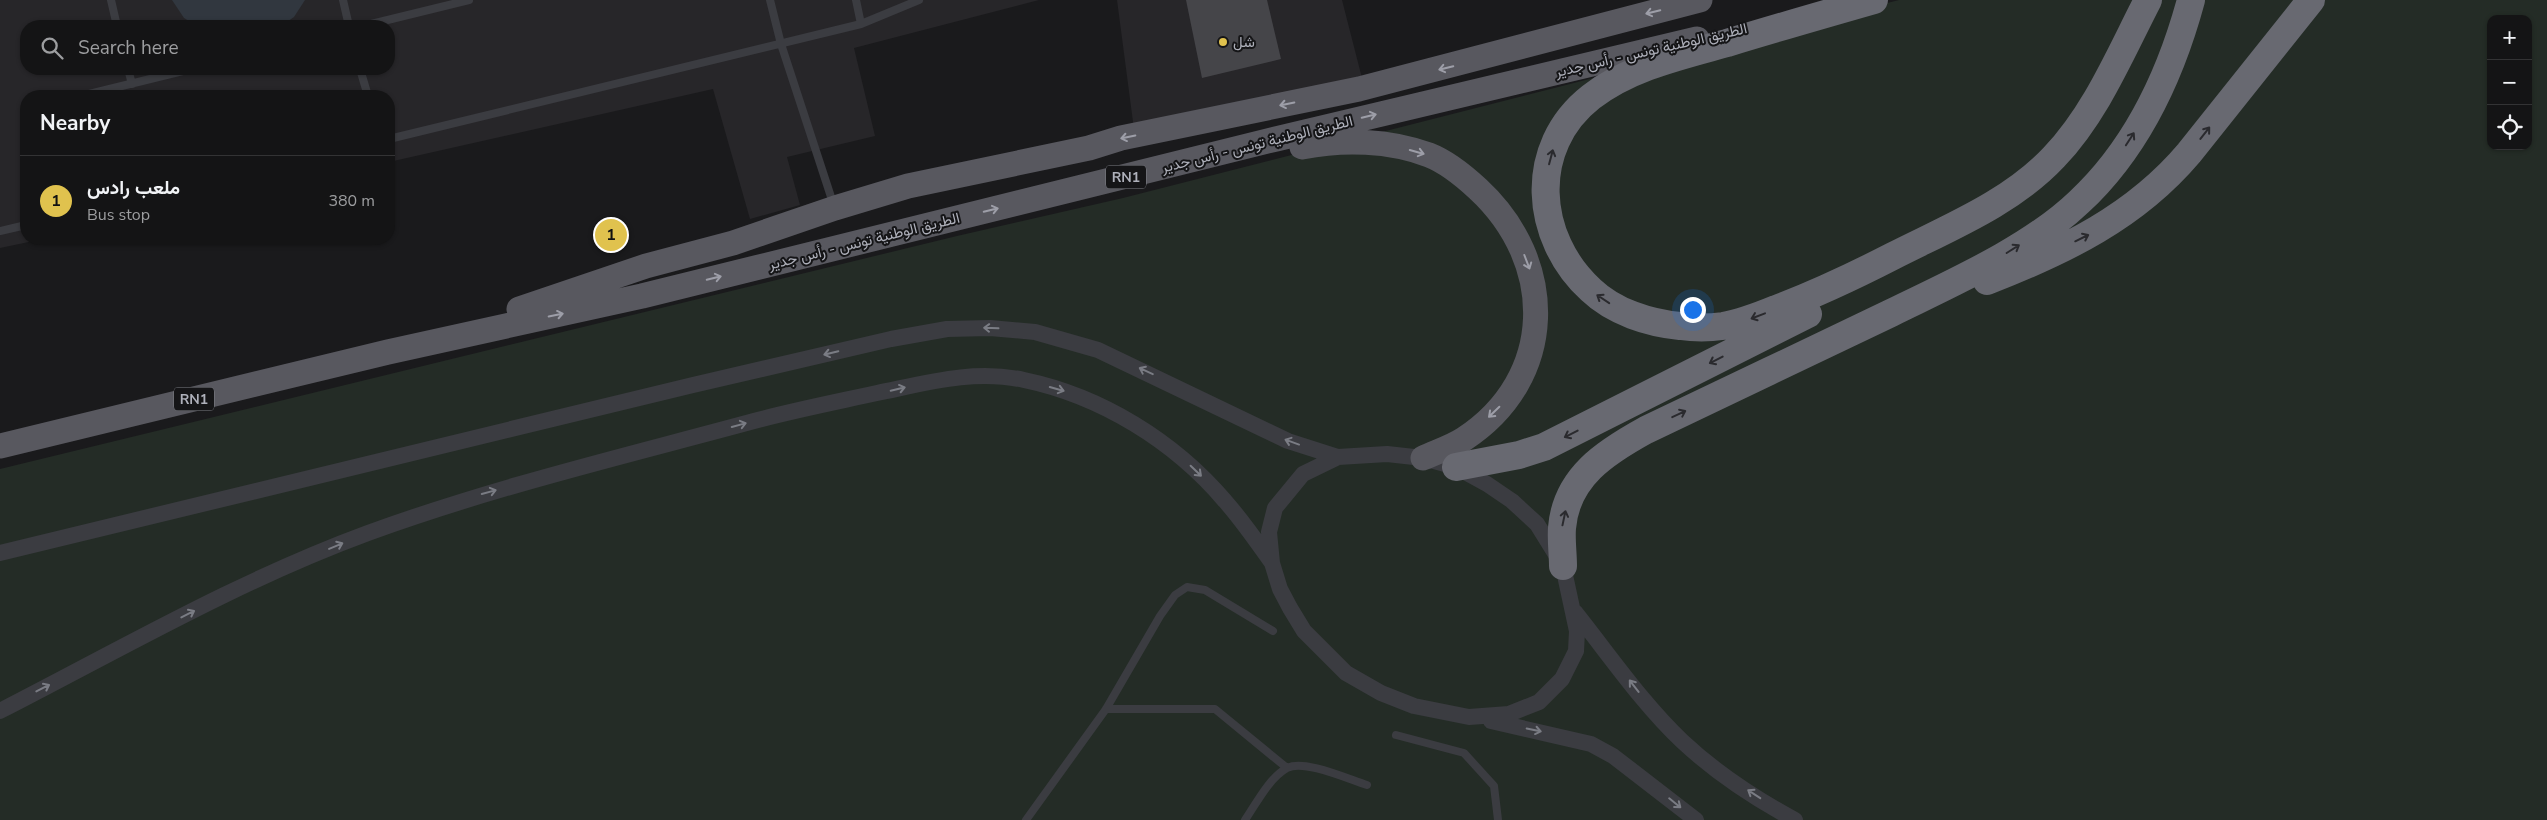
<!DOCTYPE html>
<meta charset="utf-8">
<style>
body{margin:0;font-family:"Nunito Sans",Vazirmatn,sans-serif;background:#212122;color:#f1f3f6}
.controls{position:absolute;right:15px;top:15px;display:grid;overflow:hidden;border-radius:10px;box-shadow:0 1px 4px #0004}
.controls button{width:45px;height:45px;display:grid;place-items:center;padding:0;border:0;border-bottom:1px solid #333334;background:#141415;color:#f1f3f6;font:25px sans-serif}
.you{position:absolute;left:1692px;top:309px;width:18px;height:18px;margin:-12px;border:4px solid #fff;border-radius:50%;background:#1a73e8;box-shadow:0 0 0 8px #1a73e833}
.badge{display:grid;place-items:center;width:32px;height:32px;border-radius:50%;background:#e0c24e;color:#111;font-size:16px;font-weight:700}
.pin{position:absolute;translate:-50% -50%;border:2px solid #fff;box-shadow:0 1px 5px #0006}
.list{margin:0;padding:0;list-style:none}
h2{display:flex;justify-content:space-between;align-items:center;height:65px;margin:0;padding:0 20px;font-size:21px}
h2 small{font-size:16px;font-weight:400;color:#9d9ea0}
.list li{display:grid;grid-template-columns:32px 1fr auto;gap:15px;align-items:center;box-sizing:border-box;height:90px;padding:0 20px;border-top:1px solid #333334}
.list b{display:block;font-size:19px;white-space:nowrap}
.list p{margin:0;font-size:16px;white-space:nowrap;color:#9d9ea0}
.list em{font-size:16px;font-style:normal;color:#9d9ea0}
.icon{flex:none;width:28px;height:28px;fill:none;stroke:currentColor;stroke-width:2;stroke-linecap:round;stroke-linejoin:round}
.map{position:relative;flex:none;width:2547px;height:820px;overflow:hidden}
.search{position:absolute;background:#141415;box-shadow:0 1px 4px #0004;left:20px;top:20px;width:375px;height:55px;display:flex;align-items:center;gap:12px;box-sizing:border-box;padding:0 18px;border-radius:20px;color:#9d9ea0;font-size:19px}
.panel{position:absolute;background:#141415;box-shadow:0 1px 4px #0004;left:20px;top:90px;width:375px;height:155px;border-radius:20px}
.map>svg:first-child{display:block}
</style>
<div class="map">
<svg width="2547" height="820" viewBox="0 0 2547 820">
<rect width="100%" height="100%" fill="#1a1a1c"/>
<path fill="#272629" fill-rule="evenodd" d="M0,0H1039L854,48L875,136L787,157L800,205L750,219L713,89L389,162V96H26V239H43L0,248ZM26,26H389V69H26Z
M1117,0H1342L1363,82L1135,137Z"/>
<path fill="#242c26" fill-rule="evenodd" d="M1899,0H2547V820H0V469L957,236L1123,198ZM2491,19H2528V146H2491Z"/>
<path fill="#31373f" d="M172,0H305L294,17L281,26H197L184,18Z"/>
<path fill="#454549" d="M1186,0H1267L1281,59L1202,78Z"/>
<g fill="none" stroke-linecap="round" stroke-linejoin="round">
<path stroke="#3b3c41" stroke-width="8" d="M111,0L117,26
M343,0L349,26
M770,0L781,44L834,206
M856,0L861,24
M363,26L469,0
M128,69L132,84
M360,69L368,96
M81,96L191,69
M389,139L861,24L919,0
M0,231L26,225
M1106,709H1215L1287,768
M1396,735L1464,753L1494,786L1498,820
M1026,820L1106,709L1160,616L1175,595L1187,587L1205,590L1273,631
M1245,820C1256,804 1269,778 1287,768C1304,759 1348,779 1367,785"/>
<path stroke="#3b3c41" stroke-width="16" d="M1387,454L1423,458L1456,467L1487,484L1512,501L1537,524L1563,566L1577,631L1576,651L1562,679L1539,702L1509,714L1469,717L1414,706L1381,693L1346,673L1304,631L1290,608L1280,589L1272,563L1269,532L1275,508L1303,474L1338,457Z
M0,553L693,385L891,339L947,329L990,328L1035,332L1098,350L1288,441L1338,457
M1575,612C1610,656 1642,703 1682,741C1715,772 1756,799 1795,820
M0,711C121,649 240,580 368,533C494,487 625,456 754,421C795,410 836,402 877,393C926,383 974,369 1024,380C1101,396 1174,441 1225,501C1242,520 1257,542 1272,563
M1491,721L1591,744L1613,756L1696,820"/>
<path stroke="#58585f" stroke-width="25" d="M1302,147C1343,139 1389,140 1429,155C1447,162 1464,176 1478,189C1557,262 1557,378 1464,439C1452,447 1436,452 1423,458
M519,309L646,266L733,243L835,208L908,186L1089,148L1121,138L1359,89L1700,0
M0,446L388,352L642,296L1276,139L1697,39"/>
<path stroke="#686971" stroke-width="28" d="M1874,0C1825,14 1776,28 1727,43C1680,56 1630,67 1591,97C1527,147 1534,238 1591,290C1614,312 1649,323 1680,326C1694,328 1709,328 1723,326C1741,323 1759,316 1776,309C1816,294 1854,276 1893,256C1948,228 2011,203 2054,157C2096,113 2120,54 2148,0
M1987,281C2064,251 2135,217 2189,153L2311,0
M1456,467L1519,455L1544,447L1808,314
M1563,566C1563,554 1561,540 1562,528C1566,477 1606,452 1646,430C1728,391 1809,352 1891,313C1952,283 2030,249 2079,202C2136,149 2171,74 2191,0"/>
</g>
<defs><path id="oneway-shaft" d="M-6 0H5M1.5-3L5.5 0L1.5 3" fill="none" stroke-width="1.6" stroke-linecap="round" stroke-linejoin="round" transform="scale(1.25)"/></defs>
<g stroke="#9d9ea8">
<use href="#oneway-shaft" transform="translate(1653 12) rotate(166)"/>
<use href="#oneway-shaft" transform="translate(1446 68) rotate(166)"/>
<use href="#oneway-shaft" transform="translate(1287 104) rotate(168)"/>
<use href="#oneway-shaft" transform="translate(1369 116) rotate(-14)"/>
<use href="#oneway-shaft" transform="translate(1128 137) rotate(168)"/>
<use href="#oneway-shaft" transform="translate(1417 152) rotate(16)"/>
<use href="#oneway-shaft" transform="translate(991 210) rotate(-14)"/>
<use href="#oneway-shaft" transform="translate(1527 262) rotate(69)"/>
<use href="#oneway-shaft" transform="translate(714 278) rotate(-14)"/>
<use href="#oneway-shaft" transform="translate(556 315) rotate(-12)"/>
<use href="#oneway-shaft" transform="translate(1494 412) rotate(136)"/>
</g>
<g stroke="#2a2a2e">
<use href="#oneway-shaft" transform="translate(2205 133) rotate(-52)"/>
<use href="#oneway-shaft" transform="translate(2130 139) rotate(-57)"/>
<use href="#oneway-shaft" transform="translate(1551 157) rotate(-75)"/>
<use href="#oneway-shaft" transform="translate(2082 238) rotate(-26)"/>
<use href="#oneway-shaft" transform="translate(2013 249) rotate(-32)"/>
<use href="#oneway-shaft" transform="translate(1603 299) rotate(-146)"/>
<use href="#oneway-shaft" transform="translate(1758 316) rotate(159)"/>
<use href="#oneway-shaft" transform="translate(1716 360) rotate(153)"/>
<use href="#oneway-shaft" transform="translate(1679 414) rotate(-25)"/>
<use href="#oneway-shaft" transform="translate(1571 434) rotate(153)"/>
<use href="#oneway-shaft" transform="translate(1564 518) rotate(-78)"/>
</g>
<g stroke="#7a7c84">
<use href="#oneway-shaft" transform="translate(991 328) rotate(-178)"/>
<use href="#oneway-shaft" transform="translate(831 353) rotate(167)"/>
<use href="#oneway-shaft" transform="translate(1146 371) rotate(-155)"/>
<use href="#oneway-shaft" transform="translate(898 389) rotate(-13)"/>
<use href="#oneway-shaft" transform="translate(1057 389) rotate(16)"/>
<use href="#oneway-shaft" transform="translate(739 425) rotate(-15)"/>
<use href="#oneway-shaft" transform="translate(1292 442) rotate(-160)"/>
<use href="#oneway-shaft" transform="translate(1196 471) rotate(44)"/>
<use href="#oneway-shaft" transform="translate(489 492) rotate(-15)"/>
<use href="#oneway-shaft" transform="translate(336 546) rotate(-23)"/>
<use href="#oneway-shaft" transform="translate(188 614) rotate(-27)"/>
<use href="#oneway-shaft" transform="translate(1634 686) rotate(-128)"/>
<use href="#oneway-shaft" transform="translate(43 688) rotate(-27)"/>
<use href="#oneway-shaft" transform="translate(1534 730) rotate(12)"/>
<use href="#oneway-shaft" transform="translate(1754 794) rotate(-147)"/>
<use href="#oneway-shaft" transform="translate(1675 803) rotate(39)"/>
</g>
<circle fill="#e0c24e" stroke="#151517" stroke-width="2" cx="1223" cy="42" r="5"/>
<g text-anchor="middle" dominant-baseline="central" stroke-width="4" stroke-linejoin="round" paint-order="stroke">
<g fill="#151517" stroke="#808289" stroke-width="1">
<rect x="1106" y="165.5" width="40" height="23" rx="4"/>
<rect x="174" y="387.5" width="40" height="23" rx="4"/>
</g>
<g font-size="14" font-weight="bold" fill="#aeb0ba">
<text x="1126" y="177">RN1</text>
<text x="194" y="399">RN1</text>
</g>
<g font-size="15" fill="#aeb0ba" stroke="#151517" text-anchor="start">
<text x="1233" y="42">شل</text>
</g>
<g font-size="15" fill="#aeb0ba" stroke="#151517">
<text transform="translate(1651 50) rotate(-13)">الطريق الوطنية تونس - رأس جدير</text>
<text transform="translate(1257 144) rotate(-14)">الطريق الوطنية تونس - رأس جدير</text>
<text transform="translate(864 241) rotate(-14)">الطريق الوطنية تونس - رأس جدير</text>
</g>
</g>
</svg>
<div class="controls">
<button>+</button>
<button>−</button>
<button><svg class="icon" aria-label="locate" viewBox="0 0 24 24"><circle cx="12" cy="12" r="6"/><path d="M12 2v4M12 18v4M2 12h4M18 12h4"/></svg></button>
</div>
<div class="you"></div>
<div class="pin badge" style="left:611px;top:235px">1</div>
<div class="search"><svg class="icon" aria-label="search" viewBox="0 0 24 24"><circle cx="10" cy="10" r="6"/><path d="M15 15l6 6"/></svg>Search here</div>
<section class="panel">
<h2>Nearby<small></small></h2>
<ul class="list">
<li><span class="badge">1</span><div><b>ملعب رادس</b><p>Bus stop</p></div><em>380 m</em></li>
</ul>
</section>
</div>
